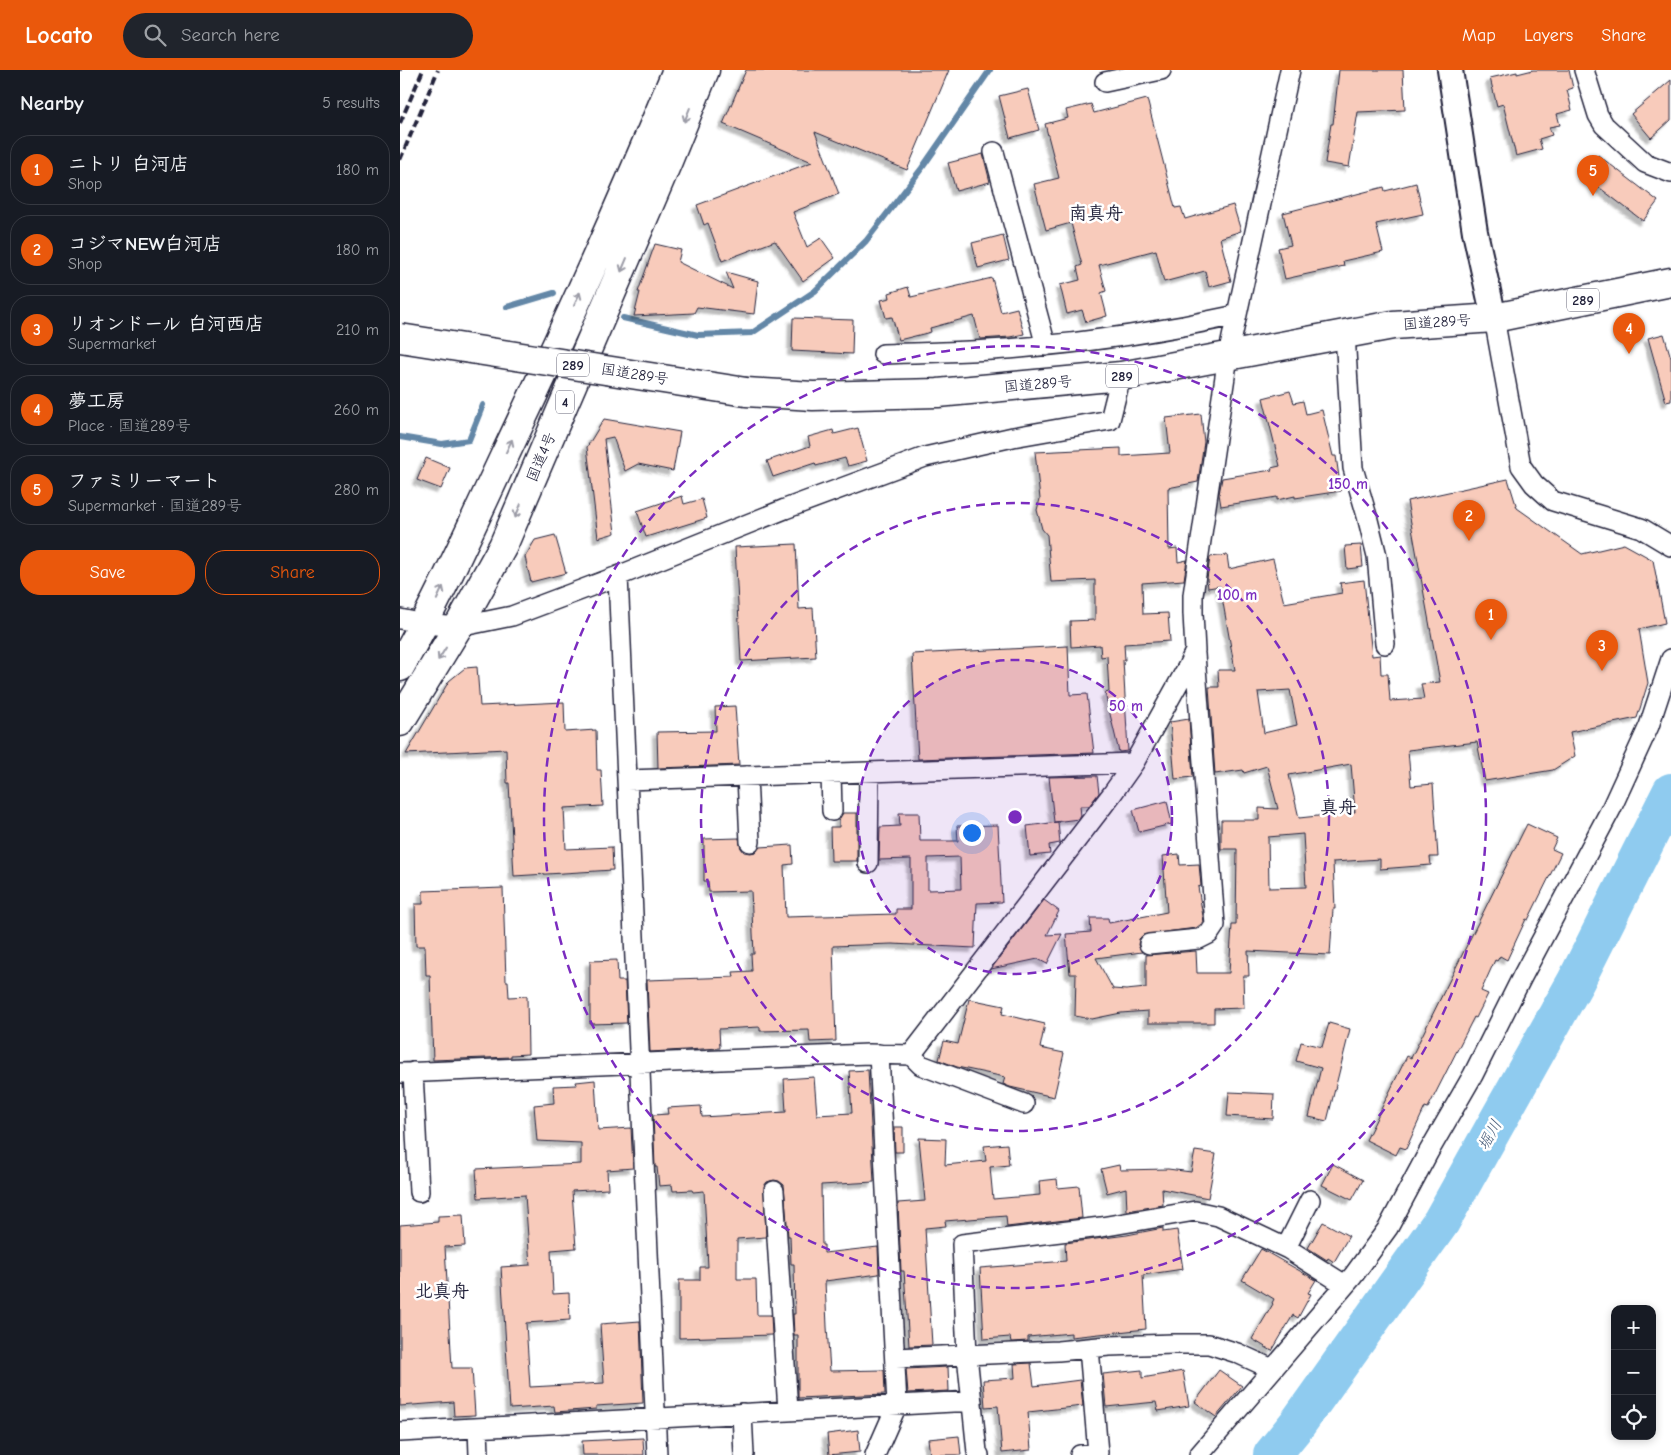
<!DOCTYPE html>
<meta charset="utf-8">
<style>
body{margin:0;font-family:"Comic Neue","Klee One",sans-serif;background:#20242c;color:#f1f3f6}
.controls{position:absolute;right:15px;bottom:15px;display:grid;overflow:hidden;border-radius:10px;box-shadow:0 2px 8px #0003}
.controls button{width:45px;height:45px;display:grid;place-items:center;padding:0;border:0;border-bottom:1px solid #363941;background:#171b24;color:#f1f3f6;font:25px sans-serif}
.you{position:absolute;left:571px;top:762px;width:18px;height:18px;margin:-12px;border:4px solid #fff;border-radius:50%;background:#1a73e8;box-shadow:0 0 0 8px #1a73e833}
.badge{display:grid;place-items:center;width:32px;height:32px;border-radius:50%;background:#ea580c;color:#fff;font-size:16px;font-weight:700}
.pin{position:absolute;translate:-50% -41px;filter:drop-shadow(0 1px 2px #0008)}
.pin::after{content:'';position:absolute;top:26px;width:18px;height:15px;background:inherit;clip-path:polygon(0 0,100% 0,50% 100%)}
.list{margin:0;padding:0;list-style:none}
h2{display:flex;justify-content:space-between;align-items:center;height:65px;margin:0;padding:0 20px;font-size:21px}
h2 small{font-size:16px;font-weight:400;color:#9ea1a6}
.list li{display:grid;grid-template-columns:32px 1fr auto;gap:15px;align-items:center;box-sizing:border-box;height:70px;margin:0 10px 10px;padding:0 10px;border:1px solid #363941;border-radius:20px}
.list b{display:block;font-size:19px;white-space:nowrap}
.list p{margin:0;font-size:16px;white-space:nowrap;color:#9ea1a6}
.list em{font-size:16px;font-style:normal;color:#9ea1a6}
.actions{display:flex;gap:10px;padding:15px 20px}
.actions a{flex:1;padding:11px 0;border:1px solid #ea580c;border-radius:20px;text-align:center;font-size:18px;color:#ea580c}
.actions .main{background:#ea580c;color:#fff}
.icon{flex:none;width:28px;height:28px;fill:none;stroke:currentColor;stroke-width:2;stroke-linecap:round;stroke-linejoin:round}
.map{position:relative;flex:none;width:1271px;height:1385px;overflow:hidden}
header{display:flex;align-items:center;gap:30px;box-sizing:border-box;height:70px;padding:0 25px;background:#ea580c;color:#fff}
header strong{font-size:24px}
nav{display:flex;gap:28px;margin-inline-start:auto;font-size:18px}
.search{width:350px;height:45px;background:#20242c;display:flex;align-items:center;gap:12px;box-sizing:border-box;padding:0 18px;border-radius:28px;color:#9ea1a6;font-size:19px}
main{display:flex}
aside{flex:1;background:#171b24}
.map>svg:first-child{display:block}
</style>
<header>
<strong>Locato</strong>
<div class="search"><svg class="icon" aria-label="search" viewBox="0 0 24 24"><circle cx="10" cy="10" r="6"/><path d="M15 15l6 6"/></svg>Search here</div>
<nav><a>Map</a><a>Layers</a><a>Share</a></nav>
</header>
<main>
<aside>
<h2>Nearby<small>5 results</small></h2>
<ul class="list">
<li><span class="badge">1</span><div><b>ニトリ 白河店</b><p>Shop</p></div><em>180 m</em></li>
<li><span class="badge">2</span><div><b>コジマNEW白河店</b><p>Shop</p></div><em>180 m</em></li>
<li><span class="badge">3</span><div><b>リオンドール 白河西店</b><p>Supermarket</p></div><em>210 m</em></li>
<li><span class="badge">4</span><div><b>夢工房</b><p>Place · 国道289号</p></div><em>260 m</em></li>
<li><span class="badge">5</span><div><b>ファミリーマート</b><p>Supermarket · 国道289号</p></div><em>280 m</em></li>
</ul>
<div class="actions"><a class="main">Save</a><a>Share</a></div>
</aside>
<div class="map">
<svg width="1271" height="1385" viewBox="0 0 1271 1385">
<defs>
<filter id="shadow"><feDropShadow dx="-4.5" dy="4.5" stdDeviation="1" flood-color="#0004"/></filter>
</defs>
<rect width="100%" height="100%" fill="#fff"/>
<filter id="ink" filterUnits="userSpaceOnUse"><feTurbulence type="fractalNoise" baseFrequency=".02" numOctaves="2"/><feDisplacementMap in="SourceGraphic" scale="10" xChannelSelector="R" yChannelSelector="G"/><feConvolveMatrix kernelMatrix="1 2 1 2 8 2 1 2 1" color-interpolation-filters="sRGB"/></filter>
<g filter="url(#ink)">
<g fill="none" stroke-linecap="round" stroke-linejoin="round">
<path stroke="#6387a7" stroke-width="6" d="M107,237L154,223
M223,248L298,265L352,263L415,221L466,171L522,98L590,0
M0,367L42,374L69,370L83,335"/>
<path stroke="#8fcbef" stroke-width="38" d="M872,1385L898,1353L1041,1152L1176,911L1271,722"/>
</g>
<path fill="#f8cbbb" stroke="#22223b" fill-rule="evenodd" filter="url(#shadow)" d="M346,0H549L507,100L415,62L439,124L393,142L407,177L421,168L435,188L403,211L375,171L322,191L308,153L304,155L297,135L412,92L323,54Z
M939,0H1003L1005,40L958,42L949,97L925,93L931,54H933Z
M1133,0H1169L1173,18L1167,20L1172,40L1157,44L1160,55L1149,57L1152,65L1139,69L1142,79L1116,86L1103,34L1097,36L1090,8L1117,2V4Z
M1271,10V50L1251,68L1231,44Z
M628,19L639,60L610,68L599,26Z
M747,29L775,138L781,137L785,149L833,135L841,161L820,168L831,211L809,217L805,201L764,212L756,180L699,195L706,221L701,223L707,246L686,252L682,240L667,244L660,215L680,210L677,197L682,195L671,153L646,160L634,114L659,108L645,54L668,48L666,40L691,34L694,43Z
M583,84L590,112L556,121L548,93Z
M1198,85L1258,131L1243,151L1183,105Z
M1016,113L1023,144L976,154L983,182L943,191L944,196L885,209L878,178L891,175L883,143L984,117L985,121Z
M603,165L609,190L578,198L572,173Z
M255,174L281,180L278,192L333,219L326,202L358,211L354,244L297,237L294,243L234,246L240,222H238Z
M592,208L601,242L617,238L624,264L610,267L580,269L574,246L530,258L531,262L499,270L492,247L486,248L481,230L490,228L489,223L508,217L511,227Z
M393,248L453,250L452,284L392,281Z
M1264,264L1271,288V331L1266,332L1248,268Z
M890,321L894,333L903,331L906,344L922,340L933,386H936L941,421L895,428V426L877,430V427L821,436L819,424L822,408L872,400L871,398L880,396L863,328Z
M801,344L804,372L798,412L768,418L769,479L777,478L778,492L787,490L784,510L742,513L743,544L768,543L770,571L724,574L725,590H723L728,681L719,682L705,623L709,622L707,586L701,587L700,575L671,577L670,551L695,550V510L651,512L647,465L642,459L637,440L640,429L635,382L721,378V386L770,383L766,348Z
M204,349L280,362L273,401L238,394L225,401L213,367L204,369L215,463L198,468L187,377Z
M458,358L467,391L448,396L445,388L416,396L415,393L373,407L367,391L410,376L408,367L433,360L434,364Z
M26,388L50,398L41,419L17,410Z
M1108,409L1117,438L1182,484L1224,474L1253,490L1265,553L1239,559L1248,613L1237,648L1170,662L1175,686L1153,700L1085,711L1077,672L1008,680L1011,716L1033,714L1038,787H1030L1031,795L980,799V789L933,792L935,839H933L930,885L848,881L849,906H843L844,938L814,939V953H748V941L721,943L692,949L675,946L676,904H670L666,864L691,862L690,848H708L709,853L767,842L763,786L779,784L780,795L799,794L801,816L798,817L804,852L796,858L743,865L739,869L738,875L742,882L696,888L713,919L726,920L746,918V885L796,881L797,903H829L832,855H836L837,779H821V750H859V738L878,739L867,696L844,703L843,700L815,704L809,617H819L818,600H835L820,516L808,518L807,509L810,487L827,485L829,499L873,489L884,533L942,523L940,513L964,510L972,586L980,585L981,604H988L990,631L1024,629L1021,614L1040,612L1007,431ZM890,620L897,655L864,663L858,622ZM951,694L955,742L899,748L889,705ZM903,764L906,817L869,818L868,767Z
M282,426L284,434L302,429L307,448L246,467L237,441Z
M155,465L166,503L131,512L125,487L135,470Z
M396,474L399,539L413,538L416,587L341,591L335,477Z
M961,475L963,497L947,499L945,476Z
M668,576L670,625L687,624L694,683L518,689L512,584Z
M77,597L80,636L164,632L165,662L196,660L197,700H201L203,736L164,738L166,779L212,777L213,800L114,806L109,713H107L106,679L6,684L49,611L65,598Z
M335,636L339,695L258,698L257,662L316,661L315,637Z
M789,649L793,707L775,709L770,652Z
M697,706L699,723L689,736H680L681,746L679,749L654,752L649,707Z
M767,731L772,754L739,762L733,740Z
M443,743H457V791H431L430,757H439V749Z
M499,743H519L520,771H558L557,756L598,755L602,832L577,833L575,878L492,874L433,876L436,971L410,972L409,960L360,961V957L319,959L320,978L250,982L247,910L334,907L333,902L352,901L351,884H354L351,821L309,822L308,811H304V769L339,768L341,778L344,782L350,783L356,782L360,777L392,775L393,794L384,795L386,847L496,844V839H511V789L479,790L480,757L500,756ZM560,787L561,819L528,820V788Z
M658,752L660,773L649,775L650,784L630,786L627,756Z
M1127,754L1157,768L1152,779L1161,783L1128,850L1126,849L1107,890L1100,886L1097,891L1095,890L1081,921L1088,924L1076,948L1074,947L1028,1038L1025,1037L1006,1079L1000,1077L996,1085L966,1070L1007,986L1011,988Z
M103,818L106,911H108L109,927L127,926L128,984L111,985V987L33,990L30,905H26L25,876H16L15,834H23V821Z
M644,830L659,841L647,865L662,864L647,894L638,889L591,899Z
M217,890L218,911H225L227,953L190,954V891Z
M569,929L604,936L602,944L645,954L640,978L664,983L654,1027L610,1017L603,1014L605,1007L557,997L539,990L544,971L558,974Z
M929,953L950,959L927,1051L909,1047L921,998L896,991L901,972L922,977Z
M468,1000L474,1112L421,1115L422,1175H424V1183L478,1177L479,1204L425,1211L427,1257L430,1301L484,1300L485,1324L398,1328V1265H394L393,1244H395L394,1194H391L390,1166H388L384,1115L379,1111L374,1110L367,1112L364,1116L366,1167L337,1169V1209H356L357,1245H371L372,1265L279,1268V1210H300V1197H308L304,1121L293,1122L292,1120L273,1121L272,1115L259,1116L257,1097H255L253,1045L268,1044L267,1038L301,1036L302,1047L386,1042L384,1009L414,1007L417,1045L452,1043L449,1001Z
M195,1010L198,1060L231,1058L233,1098L207,1100L208,1119L172,1121L176,1178L151,1180L153,1224L169,1223L170,1250L126,1253L130,1317L204,1313L200,1254L240,1251L243,1333L196,1336V1339L155,1342L154,1336L110,1339L101,1197L130,1195L125,1125L78,1128L76,1099L181,1094V1073L137,1071L134,1035L154,1033L153,1016L177,1015L176,1012Z
M829,1022L874,1024L873,1049L827,1046Z
M494,1057H503V1082H495Z
M519,1068L546,1069L545,1095L586,1091L584,1076L607,1074L609,1095L590,1097L593,1129L640,1125L639,1111L657,1109L658,1118L679,1116L682,1148L607,1157L606,1146L545,1151L546,1156L525,1158L532,1275L509,1276L504,1201H501L498,1133L525,1131Z
M795,1081L816,1084L808,1128L762,1119L763,1135L727,1141L726,1118L707,1123L701,1099L719,1095L720,1100L768,1099L791,1102Z
M933,1094L963,1110L952,1130L922,1115Z
M63,1145L65,1176L45,1177L52,1298H72L75,1345L54,1346L53,1332L0,1336V1155L38,1152V1146Z
M923,1152L949,1166L934,1192L928,1188L927,1190L908,1178Z
M763,1158V1162L777,1160L783,1199L743,1205L746,1259L671,1267V1263L628,1267V1271L611,1272L610,1267L584,1269L580,1198L666,1191L665,1173L727,1165Z
M861,1179L916,1210L908,1223L911,1224L898,1248L893,1245L872,1281L852,1269L873,1234L872,1233L874,1229L842,1210Z
M631,1293L634,1316L680,1310L683,1336L628,1342L631,1380L602,1383L598,1336L585,1337L583,1310L615,1308L614,1294Z
M548,1297L549,1321L508,1323L506,1299Z
M742,1300V1308L783,1301L789,1336L758,1341L756,1332L706,1337L703,1304Z
M819,1300L842,1316L816,1347L795,1332Z
M458,1360L460,1382L429,1385L427,1364Z
M559,1366L561,1385H530L528,1369Z
M243,1368L244,1385H183L182,1371Z"/>
<g fill="none" stroke-linecap="round" stroke-linejoin="round">
<defs>
<path id="minor" d="M1184,0L1198,45L1204,55L1245,93L1271,103
M705,12L761,0
M594,82L646,276
M1094,248L1121,396L1134,414L1153,431L1241,458L1271,476
M945,264L953,398L967,446L977,486L985,574
M483,284C528,282 574,282 619,278C693,272 765,261 837,245
M218,506L257,1385
M0,549L25,554L58,557L112,546L218,506L385,439L525,387L613,367L710,350L721,306
M431,703L432,741
M347,706L350,772
M227,710L734,693
M468,793L469,702
M749,874L799,869L809,864L815,855L795,584
M511,985L521,995L624,1034
M13,1002L19,1122
M0,1003L469,984L511,985L712,724L734,693L788,596L795,581L793,543V525L828,286L890,0
M374,1121L388,1341
M886,1178L910,1130
M495,1288L658,1281L709,1276L774,1274H809L837,1283L872,1299
M342,1343L344,1385
M78,1358L79,1385
M0,1362L572,1331
M475,1385L497,1335L479,984
M579,1385L577,1382L567,1285L562,1174L701,1157L795,1141L818,1146L888,1179L945,1215
M680,1385L698,1383L689,1278
M799,1385L953,1206L988,1158L1028,1083L1073,1005L1122,907L1211,739L1249,656L1271,589"/>
<path id="tertiary" d="M1050,0L1075,162L1094,248"/>
<path id="trunk" d="M346,322L413,326L538,323L721,306L993,255L1094,248L1271,212
M0,597C39,529 71,457 104,387C165,259 223,131 277,0
M0,652L58,557L103,476L268,91L305,0"/>
</defs>
<use href="#minor" stroke="#22223b" stroke-width="22"/>
<use href="#tertiary" stroke="#22223b" stroke-width="28"/>
<use href="#trunk" stroke="#22223b" stroke-width="31"/>
<use href="#minor" stroke="#fff" stroke-width="19"/>
<use href="#tertiary" stroke="#fff" stroke-width="24"/>
<use href="#trunk" stroke="#fff" stroke-width="28"/>
<path stroke="#22223b" stroke-width="4" stroke-dasharray="8 4" stroke-linecap="butt" d="M0,1V0
M0,53L23,0
M0,90L38,0"/>
<defs>
<path id="trunk-bridge" d="M0,268L346,322"/>
</defs>
<use href="#trunk-bridge" stroke="#22223b" stroke-width="31" stroke-linecap="butt"/>
<use href="#trunk-bridge" stroke="#fff" stroke-width="28"/>
</g>
<defs><path id="oneway-shaft" d="M-6 0H5M1.5-3L5.5 0L1.5 3" fill="none" stroke-width="1.6" stroke-linecap="round" stroke-linejoin="round" transform="scale(1.25)"/></defs>
<g stroke="#9c9ca7">
<use href="#oneway-shaft" transform="translate(287 45) rotate(112)"/>
<use href="#oneway-shaft" transform="translate(224 195) rotate(113)"/>
<use href="#oneway-shaft" transform="translate(177 229) rotate(-66)"/>
<use href="#oneway-shaft" transform="translate(109 376) rotate(-65)"/>
<use href="#oneway-shaft" transform="translate(118 441) rotate(113)"/>
<use href="#oneway-shaft" transform="translate(40 523) rotate(-65)"/>
<use href="#oneway-shaft" transform="translate(42 584) rotate(122)"/>
</g>
</g>
<circle cx="615" cy="747" r="157" fill="#7b2cbf" fill-opacity=".12"/>
<g fill="none" stroke="#7b2cbf" stroke-width="2.5" stroke-dasharray="9 6">
<circle cx="615" cy="747" r="157"/>
<circle cx="615" cy="747" r="314"/>
<circle cx="615" cy="747" r="471"/>
</g>
<g text-anchor="middle" dominant-baseline="central" stroke-width="5" stroke-linejoin="round" paint-order="stroke">
<g fill="#fff" stroke="#646476" stroke-width="1">
<rect x="1167" y="218.5" width="32" height="23" rx="4"/>
<rect x="157" y="283.5" width="32" height="23" rx="4"/>
<rect x="706" y="294.5" width="32" height="23" rx="4"/>
<rect x="156" y="320.5" width="18" height="23" rx="4"/>
</g>
<g font-size="14" font-weight="bold" fill="#22223b">
<text x="1183" y="230">289</text>
<text x="173" y="295">289</text>
<text x="722" y="306">289</text>
<text x="165" y="332">4</text>
</g>
<g font-size="15" fill="#22223b" stroke="#fff">
<text transform="translate(1037 252) rotate(-4)">国道289号</text>
<text transform="translate(235 304) rotate(9)">国道289号</text>
<text transform="translate(638 314) rotate(-5)">国道289号</text>
<text transform="translate(141 387) rotate(-67)">国道4号</text>
</g>
<g font-size="16" font-style="italic" fill="#485d7a" stroke="#fff">
<text transform="translate(1090 1065) rotate(-61)">堀川</text>
</g>
<g font-size="18" font-weight="bold" fill="#22223b" stroke="#fff">
<text x="696" y="143">南真舟</text>
<text x="938" y="737">真舟</text>
<text x="42" y="1221">北真舟</text>
</g>
</g>
<circle cx="615" cy="747" r="8" fill="#7b2cbf" stroke="#fff" stroke-width="2.5"/>
<g font-size="15" text-anchor="middle" font-weight="bold" fill="#7b2cbf" stroke="#fff" stroke-width="5" stroke-linejoin="round" paint-order="stroke">
<text x="948" y="419">150 m</text>
<text x="837" y="530">100 m</text>
<text x="726" y="641">50 m</text>
</g>
</svg>
<div class="controls">
<button>+</button>
<button>−</button>
<button><svg class="icon" aria-label="locate" viewBox="0 0 24 24"><circle cx="12" cy="12" r="6"/><path d="M12 2v4M12 18v4M2 12h4M18 12h4"/></svg></button>
</div>
<div class="you"></div>
<div class="pin badge" style="left:1091px;top:570px">1</div>
<div class="pin badge" style="left:1069px;top:471px">2</div>
<div class="pin badge" style="left:1202px;top:601px">3</div>
<div class="pin badge" style="left:1229px;top:284px">4</div>
<div class="pin badge" style="left:1193px;top:126px">5</div>
</div>
</main>
